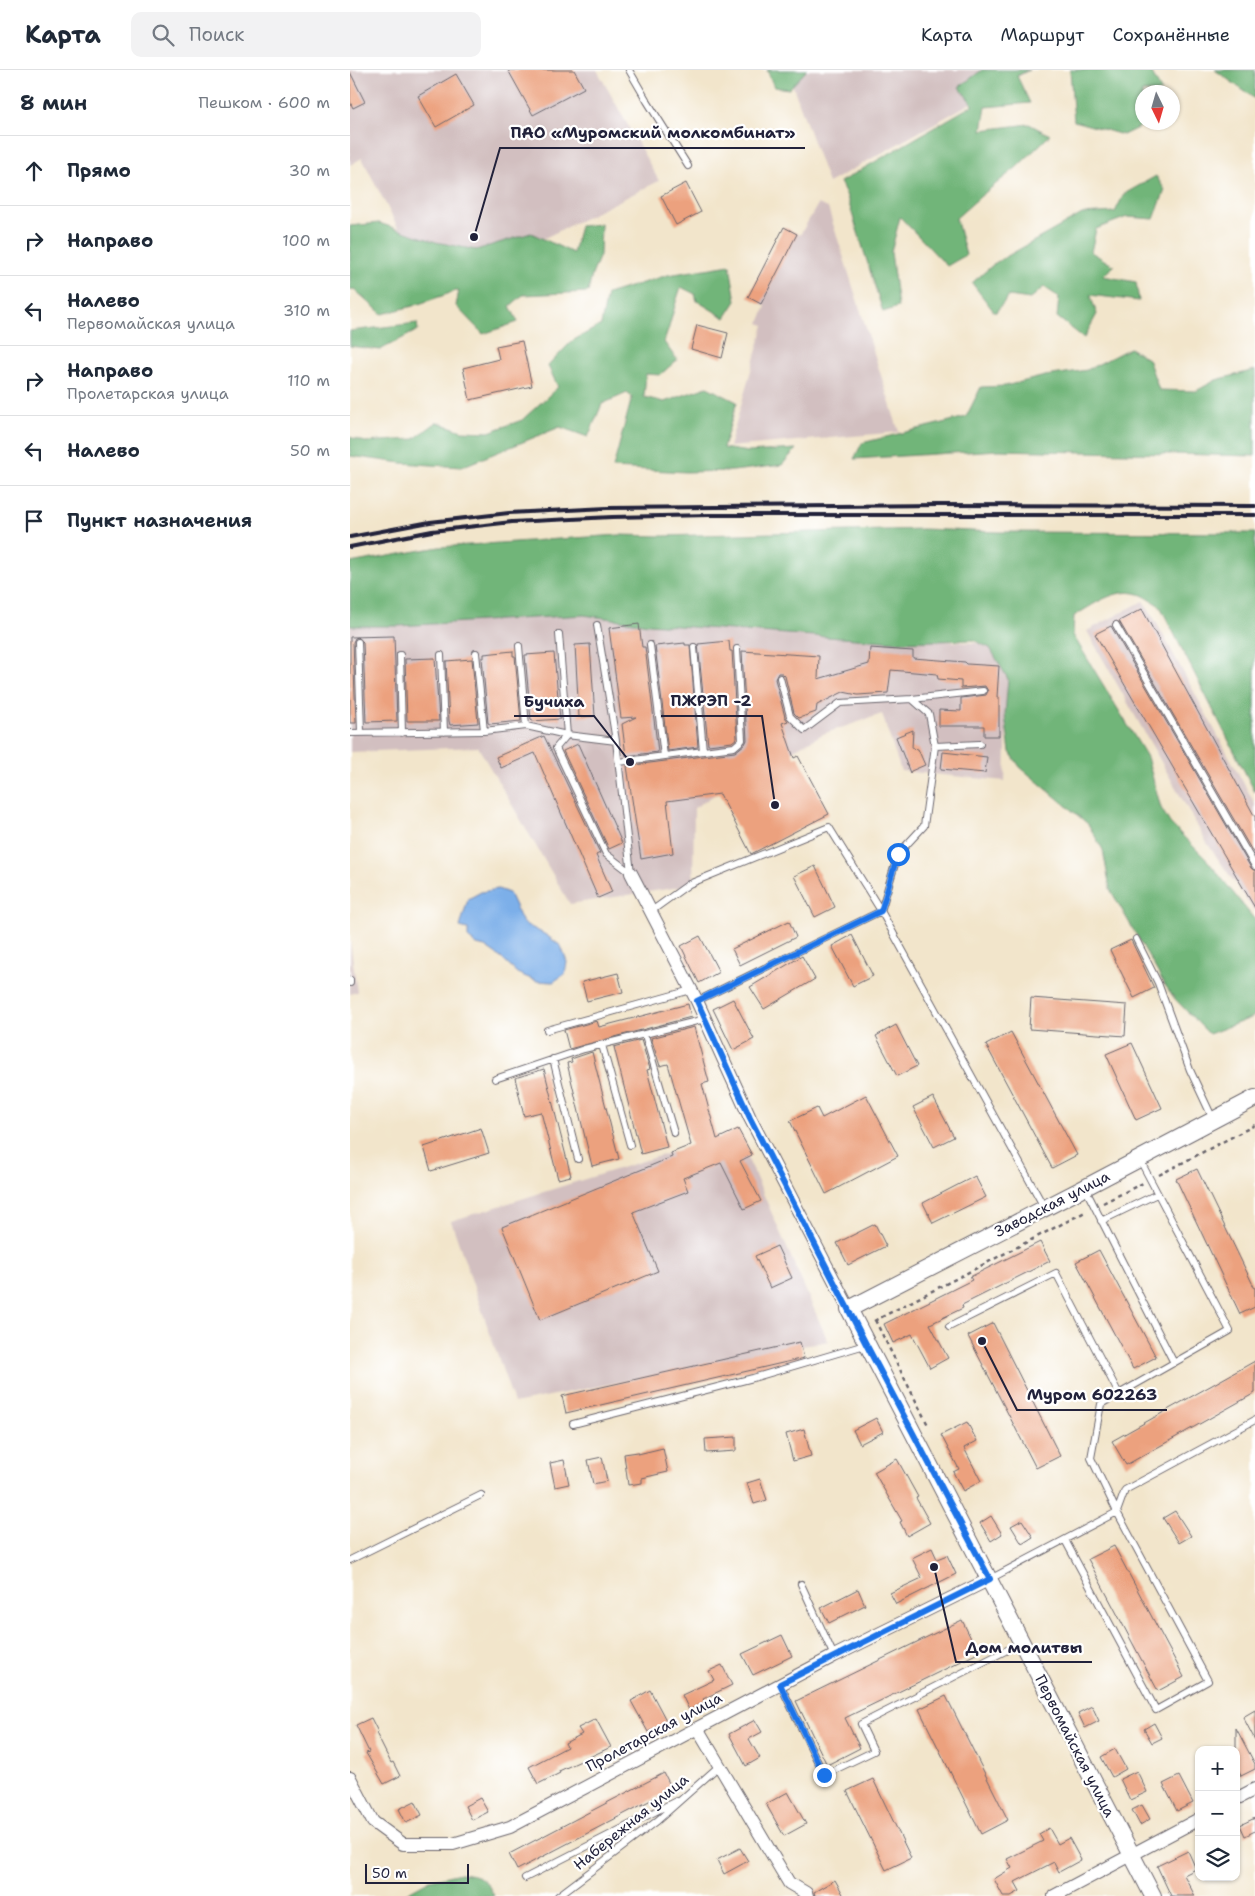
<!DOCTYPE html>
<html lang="ru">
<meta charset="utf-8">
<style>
body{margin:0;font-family:"Shantell Sans",sans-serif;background:#f2f2f3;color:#1f2937}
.controls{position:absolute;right:15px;bottom:15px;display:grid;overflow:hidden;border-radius:10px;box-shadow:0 1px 4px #0004}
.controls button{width:45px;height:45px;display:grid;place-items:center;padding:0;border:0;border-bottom:1px solid #e0e1e3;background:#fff;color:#1f2937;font:25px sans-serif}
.compass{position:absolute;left:785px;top:15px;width:45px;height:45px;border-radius:50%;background:#fff;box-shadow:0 1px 4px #0004;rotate:175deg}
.scale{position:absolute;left:15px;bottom:12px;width:104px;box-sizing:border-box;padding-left:5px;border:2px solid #22223b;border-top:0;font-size:14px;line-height:18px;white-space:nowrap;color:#22223b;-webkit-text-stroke:4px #fff;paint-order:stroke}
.stop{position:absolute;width:15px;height:15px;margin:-11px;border:4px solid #1a73e8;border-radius:50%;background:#fff}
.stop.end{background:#1a73e8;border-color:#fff;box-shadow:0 1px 5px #0008}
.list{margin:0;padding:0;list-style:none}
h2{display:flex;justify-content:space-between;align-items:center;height:65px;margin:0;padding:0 20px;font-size:21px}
h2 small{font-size:16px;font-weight:400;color:#747a83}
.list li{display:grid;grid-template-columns:32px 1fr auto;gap:15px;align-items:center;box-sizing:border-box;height:70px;padding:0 20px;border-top:1px solid #e0e1e3}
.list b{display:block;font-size:19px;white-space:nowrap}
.list p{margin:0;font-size:16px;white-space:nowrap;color:#747a83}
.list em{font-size:16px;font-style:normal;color:#747a83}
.icon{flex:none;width:28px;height:28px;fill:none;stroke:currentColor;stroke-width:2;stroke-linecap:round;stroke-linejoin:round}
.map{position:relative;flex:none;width:905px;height:1826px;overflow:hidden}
header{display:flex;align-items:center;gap:30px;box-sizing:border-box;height:70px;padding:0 25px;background:#fff;border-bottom:1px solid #e0e1e3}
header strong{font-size:24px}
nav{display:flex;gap:28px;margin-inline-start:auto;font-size:18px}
.search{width:350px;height:45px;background:#f2f2f3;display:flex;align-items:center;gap:12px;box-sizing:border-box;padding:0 18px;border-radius:10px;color:#747a83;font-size:19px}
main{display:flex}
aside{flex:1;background:#fff}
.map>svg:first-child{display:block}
</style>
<header>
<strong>Карта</strong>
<div class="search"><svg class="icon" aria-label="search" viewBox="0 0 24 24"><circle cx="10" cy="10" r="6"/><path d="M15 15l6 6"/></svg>Поиск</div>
<nav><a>Карта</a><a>Маршрут</a><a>Сохранённые</a></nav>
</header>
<main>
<aside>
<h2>8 мин<small>Пешком · 600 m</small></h2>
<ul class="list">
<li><svg class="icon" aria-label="ahead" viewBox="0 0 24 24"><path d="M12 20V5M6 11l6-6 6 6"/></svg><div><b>Прямо</b></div><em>30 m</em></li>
<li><svg class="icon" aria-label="right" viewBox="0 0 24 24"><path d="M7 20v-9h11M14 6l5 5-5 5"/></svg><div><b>Направо</b></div><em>100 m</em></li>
<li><svg class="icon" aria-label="left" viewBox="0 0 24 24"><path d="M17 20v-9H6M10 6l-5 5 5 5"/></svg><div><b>Налево</b><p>Первомайская улица</p></div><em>310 m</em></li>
<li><svg class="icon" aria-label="right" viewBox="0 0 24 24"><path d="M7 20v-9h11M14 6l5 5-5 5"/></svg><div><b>Направо</b><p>Пролетарская улица</p></div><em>110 m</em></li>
<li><svg class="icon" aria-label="left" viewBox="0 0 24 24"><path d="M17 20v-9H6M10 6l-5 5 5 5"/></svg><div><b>Налево</b></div><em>50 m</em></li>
<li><svg class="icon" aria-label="arrive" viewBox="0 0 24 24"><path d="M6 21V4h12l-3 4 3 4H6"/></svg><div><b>Пункт назначения</b></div></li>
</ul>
</aside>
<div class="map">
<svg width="905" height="1826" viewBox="0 0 905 1826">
<rect width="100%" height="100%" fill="#fff"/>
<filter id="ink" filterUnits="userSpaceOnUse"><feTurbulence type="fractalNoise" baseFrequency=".02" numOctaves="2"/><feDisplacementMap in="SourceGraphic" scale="10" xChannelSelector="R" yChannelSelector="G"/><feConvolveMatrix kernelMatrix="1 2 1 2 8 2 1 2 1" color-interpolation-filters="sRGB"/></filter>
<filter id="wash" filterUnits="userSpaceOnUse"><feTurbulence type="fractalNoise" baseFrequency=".0096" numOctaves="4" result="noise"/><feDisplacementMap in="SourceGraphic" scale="20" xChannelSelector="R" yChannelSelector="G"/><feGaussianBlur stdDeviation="1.12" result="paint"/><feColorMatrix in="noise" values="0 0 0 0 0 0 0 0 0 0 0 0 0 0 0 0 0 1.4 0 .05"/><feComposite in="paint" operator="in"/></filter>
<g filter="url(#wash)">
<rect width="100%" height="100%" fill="#f2e5cb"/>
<path fill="#d2bfc0" d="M0,0H247L309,111L82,224L12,88L0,95Z
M437,0H680L478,113Z
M468,134L478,138L549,362L379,377L414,255L409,253L416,236L398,227L434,157L450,165Z
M793,531L800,541L905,734V842L857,773L737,561Z
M234,545L321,555L659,575L655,711L551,701L532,644L473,664L380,715L344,738L343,815L220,834L128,677L0,682V556H48Z
M0,870L7,922L0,924Z
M386,1062L478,1271L164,1333L101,1151Z"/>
<path fill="#71b579" stroke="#4a6c5a" d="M417,0H457L439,19L424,17Z
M632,0H679L667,6L680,33L636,37L632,60L679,54L700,65L667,97L631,126L606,148L616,185L597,196L550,147L541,182L548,237L533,242L496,124L490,112L623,35L609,17Z
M720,0H800L812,22H792V52L798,53L773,65L724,51Z
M865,0H905V29Z
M806,106L815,120L804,149L777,147L746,159L741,182L764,196L753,206L786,212L789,231L740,225L747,244L734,268L707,247L709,227L694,217L680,229L659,226L645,243L622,213L645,193L732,144L765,142L774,124Z
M29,153L86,172L126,180L181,163L223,183L230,156L251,154L250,185L242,205L238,222L173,225L160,236L168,252L133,264L106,236L109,220L63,236L32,244L4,219L0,220V156Z
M380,195L386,231L375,248L347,231L345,224L331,217C324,235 321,254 314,272L327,290L310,305L296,304L294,327L314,332L357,317L387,332L373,378L398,382L446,379L432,395L383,401L336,402L263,398L282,327L277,323L252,334L238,367L210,357L111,397L52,393L0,386V367L15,372L64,369L87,352L112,361L139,362L172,350L208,317L198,296L222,271L251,255L257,224L318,205Z
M67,253L68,260L30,280L0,276V261Z
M780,278L798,289L809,320L846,321L866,310L905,300V386L649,380L504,389L512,373L616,347L631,317L655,316L695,306L737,300Z
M572,459L648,462L905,463V722L810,536C803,532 796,526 789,524C766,517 743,535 724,546L723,565L797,687L811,738L820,753L857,790L905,850V945L901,948L859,964L825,929L815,915L760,819L753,780L738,754L670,697L660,682L655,645L658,609L640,578L623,570L547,572L299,554L234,545L48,556H0V493L89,477L269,465L312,466Z
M110,1803C130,1805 136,1808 144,1826H51L80,1810Z"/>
<path fill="#7cafe9" stroke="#4f6892" d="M148,819L159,823L173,853L196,865L211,876L217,892L215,904L203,912L186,911L167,903L151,888L135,877L127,875L118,868V859L110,857L118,829L131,822Z"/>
<g id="blocks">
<path fill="#eca17e" d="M158,0H224L234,18L183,45Z
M0,2L15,32L3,38L0,32Z
M106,4L124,35L86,57L68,26Z
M336,113L351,142L326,155L311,126Z
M434,157L447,164L411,234L398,227Z
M347,255L378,263L372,288L341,279Z
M172,271L182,316L120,330L113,298L149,289L146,276Z
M792,539L905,747V786L769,551Z
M289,554L292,577H295L308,682L276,686L272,654L286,647L271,648L259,558Z
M761,556L901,798L905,801V838L745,564Z
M44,566L47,651L16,652L13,572L8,567L5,568L3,572L6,653H0V567Z
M379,571L380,581H382L387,668L382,672L358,675L348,574Z
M335,573V575H340L348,677L318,681L305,576Z
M240,574L245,646L229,647L225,575Z
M520,578L563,581V588L615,592L617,594L649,596L647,627H649V666H634V656H589V640L611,641V628L636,625L638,621L635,616L611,618V611L588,609L587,604L541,600L538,623L508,625L493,622L467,635L466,642L449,648L444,643L435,606L432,603H428L425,609L435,647L438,651L432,653L444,688L448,686L479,744L401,784L370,724L317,731L323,783L291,789L277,696L385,682L395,674L397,670L392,581L469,586L468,609L519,594Z
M163,581V586H165L171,651L140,654L138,653L132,588H134V584Z
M204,583L210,649L182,651L181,650L175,585Z
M85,588L89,651H57L55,589Z
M122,589L128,653L100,655L99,651L96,591Z
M563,660L562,678L568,679L575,695L561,701L560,703L546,667Z
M194,666L250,783L246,785L262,822L248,828L185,683L151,698L146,687Z
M228,674L272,773L259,779L213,681Z
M593,682L637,687L635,703L591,699Z
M465,796L485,837L465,847L444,806Z
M439,851L446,867L390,895L382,879Z
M502,865L523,906L503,916L482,876Z
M350,866L369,902L349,913L331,876Z
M781,870L804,918L784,928L760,880Z
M452,886L465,909L414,939L400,917Z
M268,903L273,922L237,931L232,912Z
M681,928L777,935L775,966L679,959Z
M383,929L404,969L383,980L363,939Z
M338,934L341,947L219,979L214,960L247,951L249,957Z
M546,955L567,996L547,1006L526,966Z
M344,957L359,1012L352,1014L367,1069L388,1059L402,1085L390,1091L411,1131L394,1139L371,1093L333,1108L338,1121L283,1142L308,1201L190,1250L152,1157L322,1087L321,1083L341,1075L318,994L310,996L301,968Z
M661,962L727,1085L702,1098L636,975Z
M291,970L300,999L297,1000L317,1077L291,1084L264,977Z
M782,973L812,1038L786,1050L756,984Z
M242,982L269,1089L242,1096L217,993L222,992L221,989Z
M194,999L221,1106L208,1109L191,1042L174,1046L165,1008Z
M516,1025L548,1086L476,1124L440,1051L467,1038L472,1048Z
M583,1027L604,1067L584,1077L563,1037Z
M131,1058L139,1083L81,1101L74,1077Z
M847,1099L905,1219V1237L890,1244L826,1109Z
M625,1106L636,1127L583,1153L573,1133Z
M525,1154L536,1176L498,1195L487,1173Z
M690,1172L700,1191L612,1235L613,1238L580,1254L598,1288L580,1298L562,1264L543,1273L534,1254L622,1210L620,1207Z
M427,1176L442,1208L420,1218L405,1186Z
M749,1180L806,1287L783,1299L726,1192Z
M643,1253L710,1386L686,1398L618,1266Z
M450,1272L454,1288L216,1343L212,1326Z
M905,1291V1323L776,1395L762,1371Z
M526,1348L533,1362L510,1374L503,1360Z
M617,1352L627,1371L614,1378L631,1411L613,1421L603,1402L609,1399L591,1365Z
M454,1359L461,1386L443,1391L436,1364Z
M386,1367V1381L356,1383L355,1369Z
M313,1378L318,1402L292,1408V1413L278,1415L274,1384L288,1382V1384Z
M252,1387L257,1411L243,1414L238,1390Z
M547,1389L568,1427L566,1428L580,1453L557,1466L550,1452L552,1451L524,1402Z
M214,1390L219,1414L205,1417L200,1393Z
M410,1409L417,1430L404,1434L397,1413Z
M825,1441L841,1466L829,1473L813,1448Z
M641,1446L652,1464L641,1471L630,1453Z
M672,1450L683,1467L672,1474L661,1456Z
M764,1476L834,1607L808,1621L738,1489Z
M582,1478L587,1489L597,1485L606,1504L546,1534L540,1523L572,1508L562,1488Z
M508,1519L515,1535L479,1553L471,1538Z
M612,1550L628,1583L495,1648L510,1678L477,1695L446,1631Z
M432,1565L442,1586L403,1605L392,1584Z
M372,1595L382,1615L353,1629L355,1632L339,1640L332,1625L364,1610L359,1601Z
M300,1620L317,1652L298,1662L281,1631Z
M596,1626L658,1750L631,1764L569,1639Z
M742,1636L749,1651L735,1658L728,1643Z
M905,1640V1670L893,1647Z
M21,1648L28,1662L26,1663L41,1693L43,1692L50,1706L34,1714L16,1683L19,1682L6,1655Z
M246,1649L261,1677L209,1701L210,1703L188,1714L179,1697L217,1677L215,1673L232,1664L228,1658Z
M405,1650L412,1662L399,1669L410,1688L396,1696L379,1664Z
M804,1653L812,1668L802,1673L794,1659Z
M886,1658L905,1694V1699L891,1706L886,1696Z
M765,1679L776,1699L762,1707L751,1687Z
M787,1701L797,1722L780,1730L770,1709Z
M314,1703L322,1719L167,1800L159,1784Z
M829,1706L843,1733L827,1741L813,1714Z
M523,1709L561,1788L536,1800L497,1721Z
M438,1722L456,1754L434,1766L416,1734Z
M130,1728L138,1742L122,1750L115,1736Z
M65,1731L72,1745L56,1753L49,1739Z
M792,1735L800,1749L790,1755L782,1740Z
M905,1748V1761L895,1766L890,1755Z
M699,1758L708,1774L719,1768L731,1790L709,1802L704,1792L665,1812L670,1821L661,1826H653L644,1809L662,1798L657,1789L693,1771L689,1764Z
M390,1778L398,1791L374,1804L367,1790Z
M838,1781L846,1799L834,1805L845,1826H821L807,1796Z
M485,1810L494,1826H465L464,1822Z"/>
</g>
</g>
<g filter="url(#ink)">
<use href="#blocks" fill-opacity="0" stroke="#6b666d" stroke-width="1"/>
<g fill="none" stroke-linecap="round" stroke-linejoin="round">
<defs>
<path id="service" d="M279,0L297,31L338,96
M247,555L266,671
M766,555L905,796
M209,564L217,665L206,678L256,784L281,803
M8,572L11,662
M300,575L314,686
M169,576L176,656
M344,577L353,681
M126,583L134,661
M50,585L52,663
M91,585L94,662
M430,608L440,646L454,660L490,633L562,629L579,644L585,676L574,756L548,784L531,841
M562,629L633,621
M0,663L134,661L176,656L217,665L266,671L281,803
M585,676L630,674
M269,692L384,677L392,670L387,579
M300,842L339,814L479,757L531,841
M786,869L808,913L840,1000L863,1049
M0,910V913
M347,931L531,841L694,1137
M197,960L341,920
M295,965L324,1063
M252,975L280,1075
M203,989L228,1089
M145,1009L234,979L355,949
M735,1118L824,1293
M751,1151L807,1124
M599,1257L706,1203L769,1324
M223,1354L403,1308L515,1275
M715,1470L806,1640L858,1611L767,1442L741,1388L751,1334L880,1261L790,1090
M0,1490L131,1425
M640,1509L767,1442L775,1420L905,1350
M451,1514L484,1586
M430,1614L474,1705L524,1681L511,1654L671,1573
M175,1808L326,1731
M208,1826L307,1751L369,1696"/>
<path id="minor" d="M281,803L347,931L400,1048L499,1239
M347,1658L439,1813L456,1823L457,1826
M0,1708L23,1752L53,1774H103L160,1757L484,1586L640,1509
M886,1729L905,1719
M704,1826L849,1749"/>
<path id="tertiary" d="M803,1826L499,1239L734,1118L905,1028"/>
</defs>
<use href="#service" stroke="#6b666d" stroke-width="8"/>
<use href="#minor" stroke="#6b666d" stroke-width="14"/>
<use href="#tertiary" stroke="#6b666d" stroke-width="18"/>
<path stroke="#6b666d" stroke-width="2.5" stroke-dasharray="4 4" stroke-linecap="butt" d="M809,1105L905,1055
M753,1133L793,1113
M525,1250L578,1355
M524,1251L737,1141"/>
<use href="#service" stroke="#fff" stroke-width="6"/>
<use href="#minor" stroke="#fff" stroke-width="12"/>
<use href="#tertiary" stroke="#fff" stroke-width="16"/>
<path stroke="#22223b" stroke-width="4" d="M0,467L80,452L159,443L257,438L588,435L905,436
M0,477L82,461L162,452L262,447L360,445H905"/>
</g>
</g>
<g fill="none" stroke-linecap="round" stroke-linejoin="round" filter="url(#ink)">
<path stroke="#1a73e8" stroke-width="6" d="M474,1705L430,1614L640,1509L516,1274L400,1048L347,931L531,841L548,784"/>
</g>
<g text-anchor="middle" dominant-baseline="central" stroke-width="4.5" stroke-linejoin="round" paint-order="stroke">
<g font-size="15" fill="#22223b" stroke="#fff">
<text transform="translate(702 1134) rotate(-27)">Заводская улица</text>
<text transform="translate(304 1662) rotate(-28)">Пролетарская улица</text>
<text transform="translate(725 1676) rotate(63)">Первомайская улица</text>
<text transform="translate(281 1752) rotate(-39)">Набережная улица</text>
</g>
</g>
<path fill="none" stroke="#22223b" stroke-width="2" d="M124 167L150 78H455M425 735L412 646H311M280 692L244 646H164M632 1271L667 1340H817M584 1497L606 1592H742"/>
<g fill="#22223b" stroke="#fff" stroke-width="2">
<circle cx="124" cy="167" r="5"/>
<circle cx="425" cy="735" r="5"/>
<circle cx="280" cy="692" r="5"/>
<circle cx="632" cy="1271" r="5"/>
<circle cx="584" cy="1497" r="5"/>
</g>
<g font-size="16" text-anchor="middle" font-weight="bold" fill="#22223b" stroke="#fff" stroke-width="4.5" stroke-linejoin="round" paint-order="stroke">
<text x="303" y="68">ПАО «Муромский молкомбинат»</text>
<text x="361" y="636">ПЖРЭП -2</text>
<text x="204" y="637">Бучиха</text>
<text x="742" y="1330">Муром 602263</text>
<text x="674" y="1583">Дом молитвы</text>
</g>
</svg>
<div class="controls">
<button>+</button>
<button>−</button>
<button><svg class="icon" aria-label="layers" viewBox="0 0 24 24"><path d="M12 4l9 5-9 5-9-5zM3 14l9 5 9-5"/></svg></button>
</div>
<svg class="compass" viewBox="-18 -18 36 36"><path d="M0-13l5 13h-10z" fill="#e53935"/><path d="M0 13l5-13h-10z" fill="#747a83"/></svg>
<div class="scale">50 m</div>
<div class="stop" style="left:548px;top:784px"></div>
<div class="stop end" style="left:474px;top:1705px"></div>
</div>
</main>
